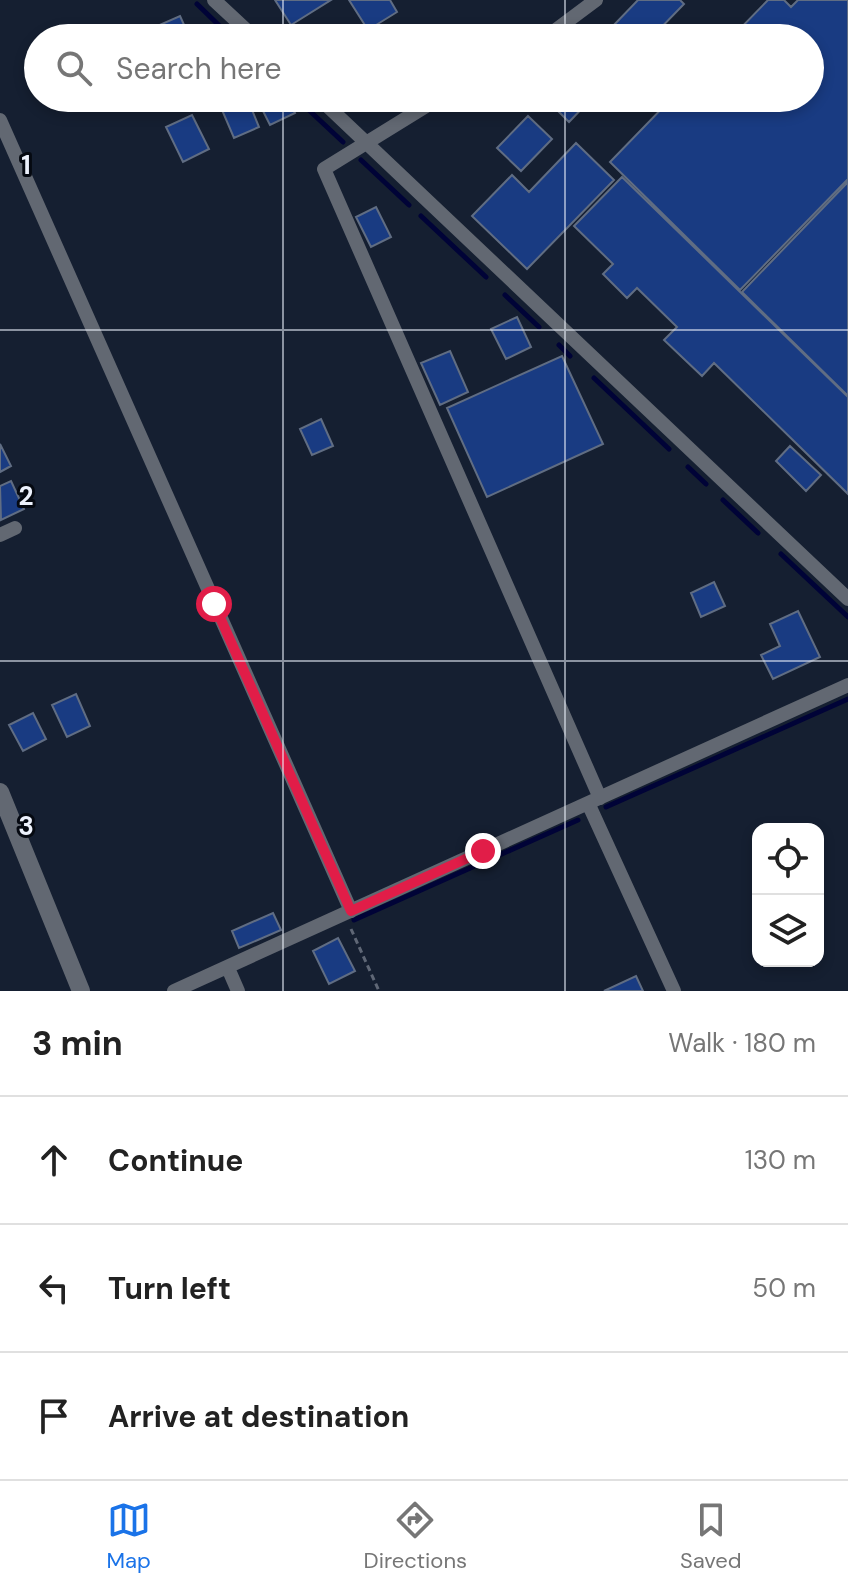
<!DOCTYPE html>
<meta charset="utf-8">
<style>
body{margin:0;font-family:"DM Sans",sans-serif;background:#f2f2f2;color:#222}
.controls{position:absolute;right:24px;bottom:24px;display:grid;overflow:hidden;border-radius:16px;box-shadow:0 4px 12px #0003}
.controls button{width:72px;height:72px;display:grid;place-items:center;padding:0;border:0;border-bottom:2px solid #e0e0e0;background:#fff;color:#222;font:40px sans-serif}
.stop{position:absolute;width:24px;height:24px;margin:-18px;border:6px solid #e11d48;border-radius:50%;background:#fff}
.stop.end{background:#e11d48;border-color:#fff;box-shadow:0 2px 8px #0008}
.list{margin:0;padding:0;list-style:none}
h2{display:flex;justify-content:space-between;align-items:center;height:104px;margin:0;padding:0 32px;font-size:34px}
h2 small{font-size:26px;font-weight:400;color:#767676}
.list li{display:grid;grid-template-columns:52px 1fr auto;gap:24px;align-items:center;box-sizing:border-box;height:128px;padding:0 32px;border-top:2px solid #e0e0e0}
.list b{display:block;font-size:30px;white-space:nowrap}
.list em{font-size:26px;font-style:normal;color:#767676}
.icon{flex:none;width:44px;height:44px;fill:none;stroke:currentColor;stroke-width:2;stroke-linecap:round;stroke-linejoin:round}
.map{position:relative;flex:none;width:848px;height:991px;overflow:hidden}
.search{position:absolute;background:#fff;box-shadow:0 4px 12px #0003;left:24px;right:24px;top:24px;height:88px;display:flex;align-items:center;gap:20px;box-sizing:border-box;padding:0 28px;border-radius:44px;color:#767676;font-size:30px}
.sheet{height:488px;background:#fff}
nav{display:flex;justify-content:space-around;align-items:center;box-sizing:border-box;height:112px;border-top:2px solid #e0e0e0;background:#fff;font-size:22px;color:#767676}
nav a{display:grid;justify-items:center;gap:4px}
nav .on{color:#1a73e8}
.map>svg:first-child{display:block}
</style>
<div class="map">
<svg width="848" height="991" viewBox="0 0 848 991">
<rect width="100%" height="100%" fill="#151f31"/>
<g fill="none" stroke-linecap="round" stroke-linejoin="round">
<path stroke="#000337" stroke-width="5" d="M197,4L232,38
M296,98L343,142
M361,160L409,205
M421,216L486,277
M505,295L539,327
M559,345L570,356
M594,378L669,449
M688,467L706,484
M723,500L758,533
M781,554L848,617
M606,807L848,699
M354,920L578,820"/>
</g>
<path fill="#193b82" stroke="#606d83" stroke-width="2" d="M275,0H331L291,25Z
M349,0H390L397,12L368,30Z
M638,0H680L684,4L651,38H621L611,28Z
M768,0H784L791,7L798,0H848V179L740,290L610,162L672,98H810V38H731Z
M180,16L190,38H160L155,27Z
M231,98H253L257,107L252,110L259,127L234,138L219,103Z
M288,98L295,113L270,125L262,109Z
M545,98H592L569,122Z
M192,115L209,149L183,162L166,127Z
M528,116L552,139L521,171L497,148Z
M576,143L614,180L527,269L472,216L512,175L529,192Z
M622,177L848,397V494L714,363L702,376L664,340L677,327L637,288L627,298L603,274L613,264L574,226Z
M848,182V396L742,292Z
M376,207L391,237L371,247L356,217Z
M517,317L531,347L506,359L491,329Z
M450,351L468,392L440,405L421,363Z
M562,356L603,444L487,497L447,408Z
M321,419L333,446L312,455L300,429Z
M0,444L11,466L0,472Z
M790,446L821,475L806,491L776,461Z
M11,481L24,509L1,520L0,486Z
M714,582L725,606L701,617L691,593Z
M798,611L820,657L773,679L761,655L780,646L770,624Z
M76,694L90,726L67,737L52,705Z
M33,713L46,739L23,751L9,725Z
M273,913L281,930L239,948L232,931Z
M338,938L355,971L329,984L313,951Z
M636,976L643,991H604Z"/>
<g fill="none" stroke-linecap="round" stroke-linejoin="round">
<path stroke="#5f6776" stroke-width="3" stroke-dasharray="6 4" stroke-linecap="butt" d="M351,929L379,991"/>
<path stroke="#626872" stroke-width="14" d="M214,0L255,38
M545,38L596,0
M319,98L848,599
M439,98L324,169L600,798
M0,120L351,911
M0,535L15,528
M588,803L674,991
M228,968L238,991
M174,991L848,685"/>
<path stroke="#626872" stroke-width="18" d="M0,792L81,991"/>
</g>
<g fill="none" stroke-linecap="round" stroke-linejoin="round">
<path stroke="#e11d48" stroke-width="10" d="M214,604L351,911L483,851"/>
</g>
<path fill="none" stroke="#edf2fd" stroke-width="2" stroke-opacity="0.55" d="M283,0V38M565,0V38M283,98V991M565,98V991M0,330H848M0,661H848"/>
<g font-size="26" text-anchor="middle" font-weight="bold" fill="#edf2fd" stroke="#050911" stroke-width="6" stroke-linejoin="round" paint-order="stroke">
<text x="26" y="174">1</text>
<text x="26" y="505">2</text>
<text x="26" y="835">3</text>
</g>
</svg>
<div class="controls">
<button><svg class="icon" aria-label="locate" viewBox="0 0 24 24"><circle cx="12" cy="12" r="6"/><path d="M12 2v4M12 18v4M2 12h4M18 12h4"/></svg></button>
<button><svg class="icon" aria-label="layers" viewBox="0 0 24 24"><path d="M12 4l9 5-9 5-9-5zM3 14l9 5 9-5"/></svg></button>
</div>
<div class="stop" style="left:214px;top:604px"></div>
<div class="stop end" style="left:483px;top:851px"></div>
<div class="search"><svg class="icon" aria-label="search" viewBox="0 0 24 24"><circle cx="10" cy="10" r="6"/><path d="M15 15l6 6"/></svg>Search here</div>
</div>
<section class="sheet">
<h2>3 min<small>Walk · 180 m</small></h2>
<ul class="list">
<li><svg class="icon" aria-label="ahead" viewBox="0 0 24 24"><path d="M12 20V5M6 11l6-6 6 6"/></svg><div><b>Continue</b></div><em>130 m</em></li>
<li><svg class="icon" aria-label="left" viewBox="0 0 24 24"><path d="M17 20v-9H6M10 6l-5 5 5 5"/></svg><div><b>Turn left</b></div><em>50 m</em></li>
<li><svg class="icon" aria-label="arrive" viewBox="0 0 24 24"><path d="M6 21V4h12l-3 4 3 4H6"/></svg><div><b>Arrive at destination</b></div></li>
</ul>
</section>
<nav>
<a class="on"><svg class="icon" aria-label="map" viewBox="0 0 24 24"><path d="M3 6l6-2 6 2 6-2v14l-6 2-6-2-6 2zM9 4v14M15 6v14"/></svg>Map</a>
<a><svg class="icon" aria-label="directions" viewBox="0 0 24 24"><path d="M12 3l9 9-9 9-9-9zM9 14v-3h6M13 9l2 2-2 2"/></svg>Directions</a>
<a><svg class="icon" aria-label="saved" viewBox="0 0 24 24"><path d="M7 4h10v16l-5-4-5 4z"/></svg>Saved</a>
</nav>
